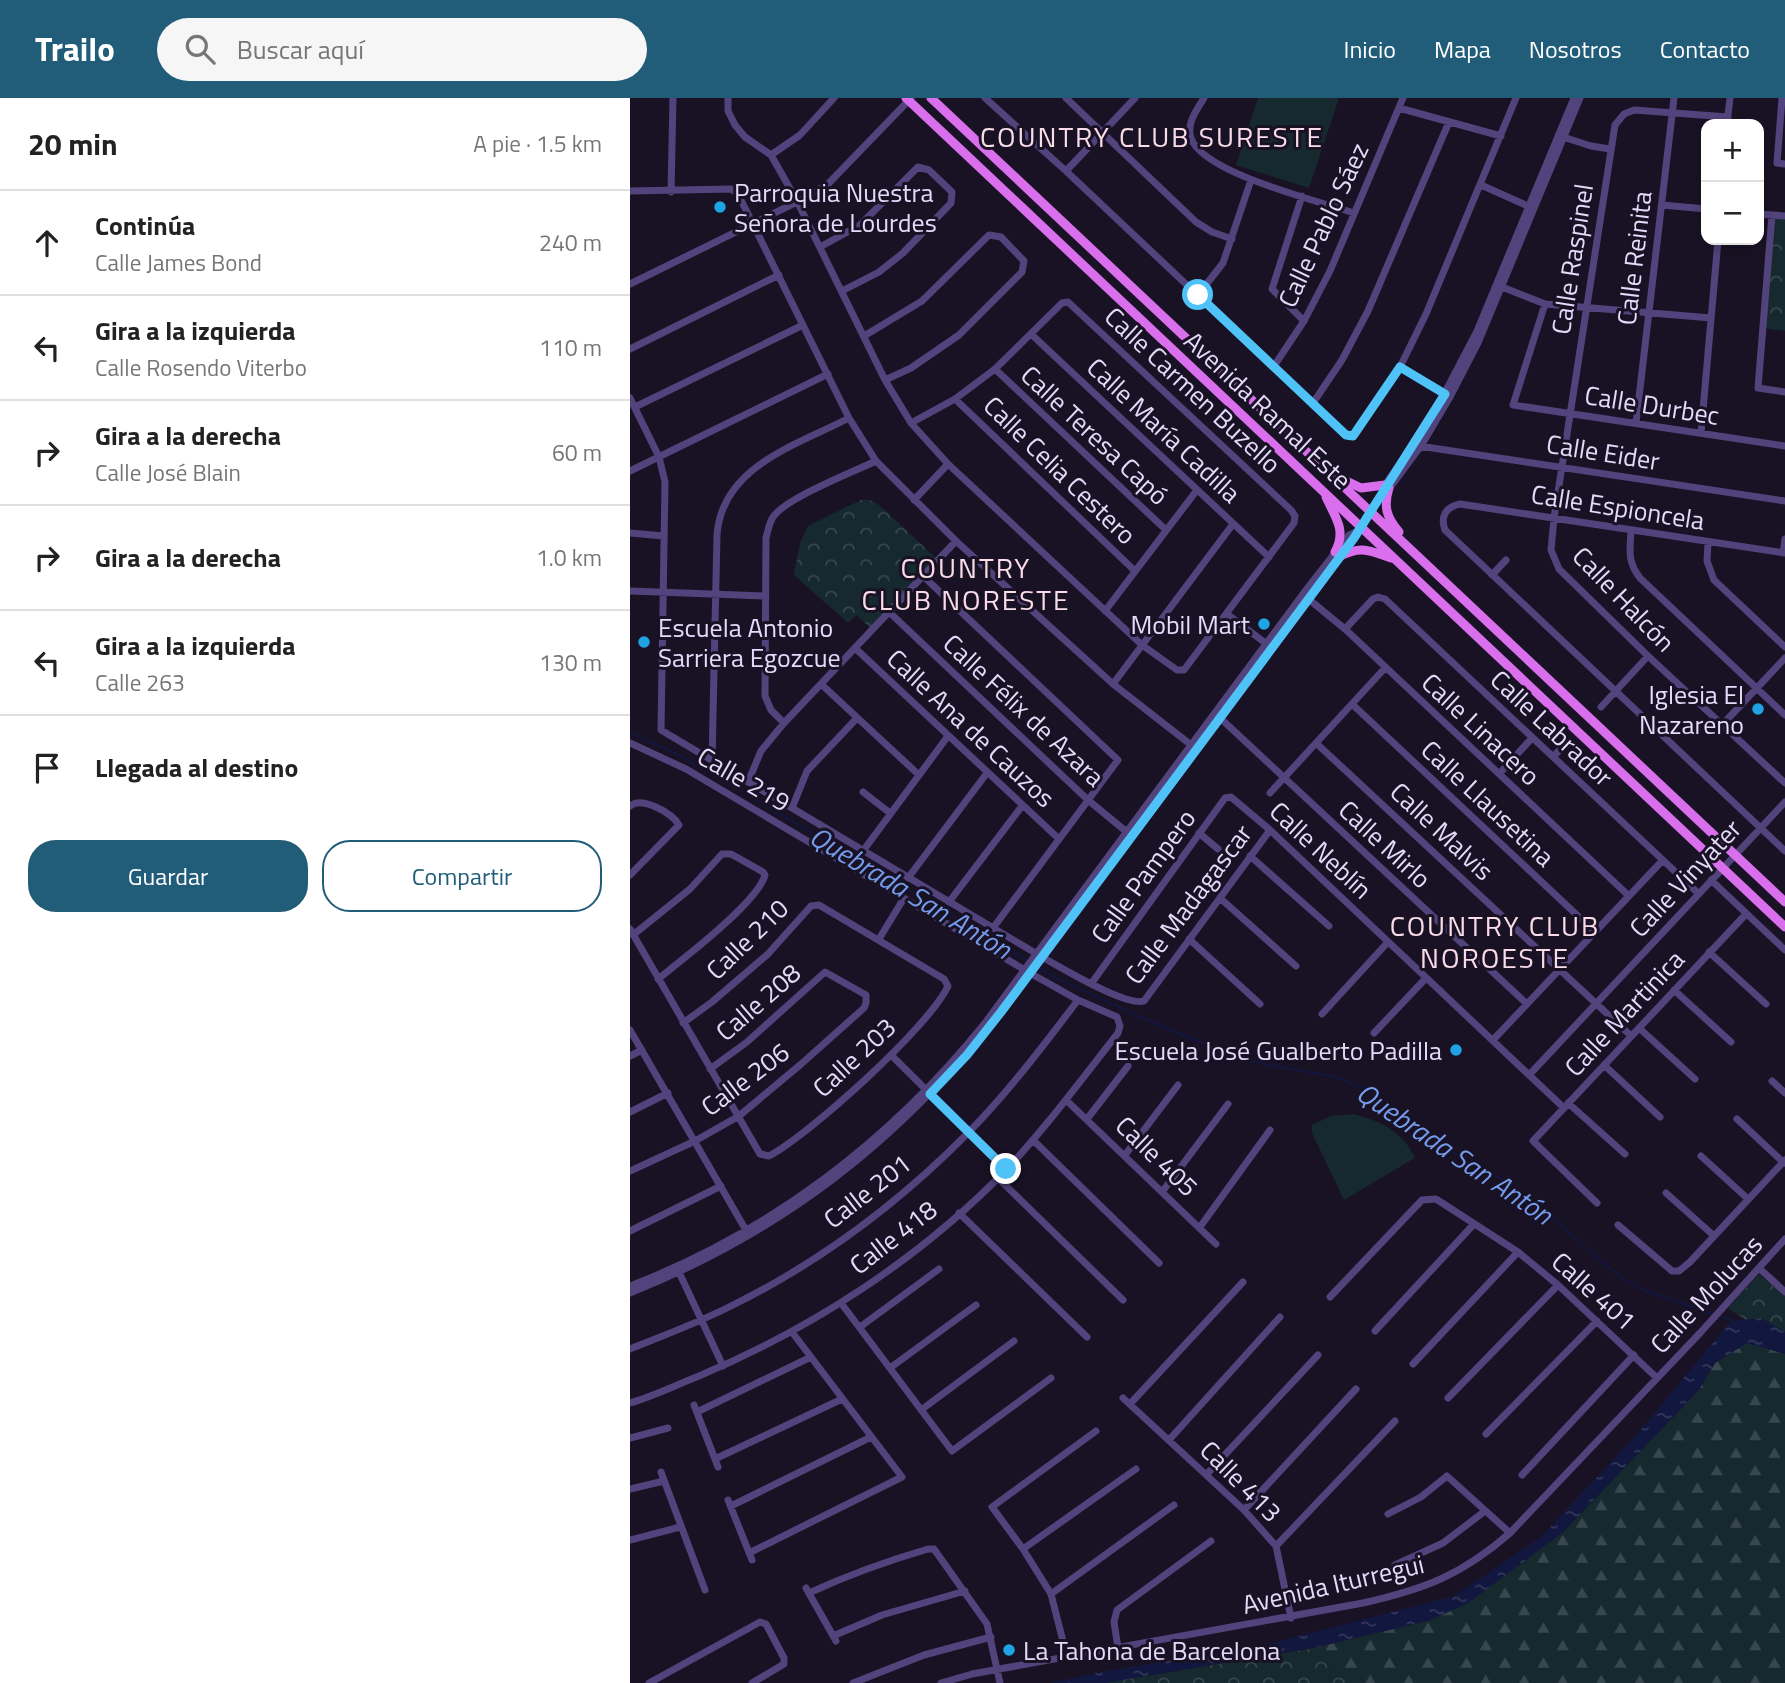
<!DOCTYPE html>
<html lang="es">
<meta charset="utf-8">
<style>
body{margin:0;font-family:"Titillium Web",sans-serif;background:#f6f6f6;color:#222}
.controls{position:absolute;right:21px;top:21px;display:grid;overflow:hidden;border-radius:14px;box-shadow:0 4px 10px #0003}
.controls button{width:63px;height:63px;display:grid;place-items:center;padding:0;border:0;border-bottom:2px solid #e0e0e0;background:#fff;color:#222;font:35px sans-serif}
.stop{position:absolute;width:21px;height:21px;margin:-16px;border:5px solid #4fc3f7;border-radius:50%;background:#fff}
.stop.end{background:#4fc3f7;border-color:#fff;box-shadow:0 2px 7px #0008}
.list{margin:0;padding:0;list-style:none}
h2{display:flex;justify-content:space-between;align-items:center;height:91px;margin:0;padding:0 28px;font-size:30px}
h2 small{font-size:23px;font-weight:400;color:#767676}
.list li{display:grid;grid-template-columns:46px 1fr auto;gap:21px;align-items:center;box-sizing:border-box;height:105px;padding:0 28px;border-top:2px solid #e0e0e0}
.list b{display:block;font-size:26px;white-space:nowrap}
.list p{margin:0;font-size:23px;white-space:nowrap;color:#767676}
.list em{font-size:23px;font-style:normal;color:#767676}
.actions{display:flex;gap:14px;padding:21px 28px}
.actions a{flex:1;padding:16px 0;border:2px solid #215c78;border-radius:28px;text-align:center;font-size:24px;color:#215c78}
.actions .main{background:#215c78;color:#fff}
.icon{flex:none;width:38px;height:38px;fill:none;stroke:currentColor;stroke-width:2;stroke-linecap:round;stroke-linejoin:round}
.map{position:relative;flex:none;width:1155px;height:1585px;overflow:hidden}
header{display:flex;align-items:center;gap:42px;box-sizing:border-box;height:98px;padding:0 35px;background:#215c78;color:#fff}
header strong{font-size:33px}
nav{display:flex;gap:38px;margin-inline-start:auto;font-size:24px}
.search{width:490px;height:63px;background:#f6f6f6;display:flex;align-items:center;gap:18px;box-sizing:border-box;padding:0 24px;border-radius:38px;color:#767676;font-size:26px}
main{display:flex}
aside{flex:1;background:#fff}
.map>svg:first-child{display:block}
</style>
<header>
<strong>Trailo</strong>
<div class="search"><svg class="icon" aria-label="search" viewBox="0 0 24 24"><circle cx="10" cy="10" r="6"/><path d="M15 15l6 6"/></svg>Buscar aquí</div>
<nav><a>Inicio</a><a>Mapa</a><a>Nosotros</a><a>Contacto</a></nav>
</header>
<main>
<aside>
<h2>20 min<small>A pie · 1.5 km</small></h2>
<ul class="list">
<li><svg class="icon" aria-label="ahead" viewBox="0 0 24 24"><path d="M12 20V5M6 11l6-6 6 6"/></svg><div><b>Continúa</b><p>Calle James Bond</p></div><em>240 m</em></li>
<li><svg class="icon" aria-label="left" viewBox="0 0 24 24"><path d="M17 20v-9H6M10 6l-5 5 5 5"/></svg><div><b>Gira a la izquierda</b><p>Calle Rosendo Viterbo</p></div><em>110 m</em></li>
<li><svg class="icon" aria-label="right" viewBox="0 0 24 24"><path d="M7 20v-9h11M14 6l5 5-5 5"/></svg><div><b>Gira a la derecha</b><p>Calle José Blain</p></div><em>60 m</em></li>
<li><svg class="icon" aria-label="right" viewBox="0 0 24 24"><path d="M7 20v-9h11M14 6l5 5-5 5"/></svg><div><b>Gira a la derecha</b></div><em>1.0 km</em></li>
<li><svg class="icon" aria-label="left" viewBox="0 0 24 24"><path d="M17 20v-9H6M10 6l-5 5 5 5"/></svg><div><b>Gira a la izquierda</b><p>Calle 263</p></div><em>130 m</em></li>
<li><svg class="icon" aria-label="arrive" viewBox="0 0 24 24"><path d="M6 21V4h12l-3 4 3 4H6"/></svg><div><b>Llegada al destino</b></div></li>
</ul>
<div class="actions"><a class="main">Guardar</a><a>Compartir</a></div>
</aside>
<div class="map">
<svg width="1155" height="1585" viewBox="0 0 1155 1585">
<defs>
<pattern id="forest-firs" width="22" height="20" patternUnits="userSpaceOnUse" patternTransform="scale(1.75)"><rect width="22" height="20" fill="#16292e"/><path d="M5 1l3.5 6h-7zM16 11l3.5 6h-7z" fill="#38474d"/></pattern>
<pattern id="park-crowns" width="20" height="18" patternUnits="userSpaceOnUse" patternTransform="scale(1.75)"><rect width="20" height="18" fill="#16292e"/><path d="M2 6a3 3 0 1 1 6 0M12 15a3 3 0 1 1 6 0" fill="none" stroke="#38474d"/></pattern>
<pattern id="water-ripples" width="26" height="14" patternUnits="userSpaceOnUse" patternTransform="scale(1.75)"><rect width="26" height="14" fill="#11173e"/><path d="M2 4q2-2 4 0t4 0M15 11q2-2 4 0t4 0" fill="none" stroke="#34385b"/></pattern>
</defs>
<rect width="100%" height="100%" fill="#191224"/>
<path fill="#16292e" d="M628,0H709L679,90L606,67Z
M723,1016C750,1023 773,1033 785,1060L714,1102L682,1035V1027L701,1018Z"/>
<path fill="url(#forest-firs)" d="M1117,1245L1155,1256V1585H723L678,1551L801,1522L933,1434L1068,1293L1085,1265Z"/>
<path fill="url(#park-crowns)" d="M1142,117L1155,118V233L1133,230Z
M231,402H240L249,407L306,460L240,530L227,517L218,525L164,477L170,445L178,428Z
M1129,1176L1155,1198V1234L1131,1220L1116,1222L1098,1210Z
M678,1551L723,1585H474L490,1582Z"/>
<path fill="url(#water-ripples)" d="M1131,1220L1155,1234V1256L1117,1245L1085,1265L1068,1293L933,1434L838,1505L801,1522L688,1549L474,1585H420L476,1573L630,1548L824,1498L911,1439L1008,1335L1101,1223Z"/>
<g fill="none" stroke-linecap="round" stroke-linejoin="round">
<path stroke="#11173e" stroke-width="2" d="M0,635L51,658L82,676L397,862
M407,869L426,880L535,930L619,963L705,979L743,994L782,1019L835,1064L879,1084L909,1106L968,1161L992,1180L1013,1192L1083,1216
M1088,1218L1106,1223"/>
<path stroke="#52437d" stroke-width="7" d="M98,0V13L105,27L115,39L141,57L167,103L255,282L281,325L318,366L512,547L547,572H554L664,425L665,418L661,412L438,204L432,205L365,271L325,301L281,325
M355,0L436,73L716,337L723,338L770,269L796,216L886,0
M436,0L566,124L582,134L602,141
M574,0C567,12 556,25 561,40C572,75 689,103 724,115
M1152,0L1147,65L1155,66
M769,10L871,38
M1098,19L1004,12L994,16L985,27L924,420L921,452L929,471L1018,558L1155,685
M1097,26L1100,0
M930,38L961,48L980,51
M141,57L170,37L204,0
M436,73L505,0
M851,87L900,109
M0,93L101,91L108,96L219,320L246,363L326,443L483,586L565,650
M41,94L43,0
M672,98L642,191L674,223
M1032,107L1076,111
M1129,116L1155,118
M1142,117L1128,290L1155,294
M190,149L230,127L288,69L299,72L322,94L321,105L273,155L249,174L212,193
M0,186L175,100L199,85L281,0
M872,189L915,206L1081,220
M568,197L593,165L621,82
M915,206L883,307L1155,348
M401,236L639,459
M234,238L292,203L359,137L371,139L394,163L392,174L329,237L281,270L255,282
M0,251L149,177
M644,268L674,223L700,173L773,0
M770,269L816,297
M365,271L536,432
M0,300L29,359L35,384L31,632L412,859C430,869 496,909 514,903L640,732
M325,301L505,473
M683,305L712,262L738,213L819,24
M5,309L173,227
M1006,325L1044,0
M1071,335L1088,142
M789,348L1155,403
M0,373L198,276
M755,392L762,387L791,348L820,299L848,245L950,0
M284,402L318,366
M1001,432C1000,453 997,463 1010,480L1155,617
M0,435L34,438
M1078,444L1077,463L1084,482L1155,549
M1153,455L1155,441
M1155,455L830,406C816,409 810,418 815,432L1155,753
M862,477L876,462
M293,478L488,662L363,830
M0,493L135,498
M676,499L715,531L999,798
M475,513L567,392
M259,514L458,702L498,735
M597,516L638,547
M715,531L743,501L748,499L755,501L1069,796
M225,550L429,741
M191,586L289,677
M483,586L603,426
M722,606L965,834
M971,609L1018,558
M588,618L897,906
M154,625L141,612L135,598L136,440C138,433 139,425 143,419C156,400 223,374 246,363
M1093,626L1155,560
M0,645L56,671L400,875L448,902L487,919L490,928L488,935C452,981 417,1028 377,1071C291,1160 183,1230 69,1278C46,1287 24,1298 0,1305
M686,645L1001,938
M923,659L937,644
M82,663L87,437C92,368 167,347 219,320
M869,676L902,640
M118,684L131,653L154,625L326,443
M233,694L260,715
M640,695L755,570
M0,708C12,698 42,715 49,727L0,777
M162,710L177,673L227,620
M569,735L588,751
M233,753L318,638
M620,758L699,828
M278,780L357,675
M1081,782L1155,852
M590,800L666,868
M319,804L392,708
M0,831L130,1056L139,1058C180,1036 299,929 318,888L314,881L189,807L181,808L138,856L82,904L53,925
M3,837L60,791L92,756H101L133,774L135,777C128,804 52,862 28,881
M249,841L274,800
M559,841L630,906
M1079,854L1136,906
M461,886L595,700L601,699L640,732L934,1010
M1044,892L1101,944
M692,916L758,844
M1009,930L1065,981
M0,932L117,1134
M744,935L796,880
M863,942L1032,763
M261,957L376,1071
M0,958L12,952
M974,967L1030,1019
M900,976L1155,704
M1142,983L1155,995
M436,1002L586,1146
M938,1005L995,1056
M0,1014L38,995
M457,1021L498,968
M1107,1021L1154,1065
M403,1042L529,1165
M495,1057L548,987
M1071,1058L1118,1101
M0,1073L65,1043L109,1018L170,967L234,910L236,905V897L195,874L117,944L80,971
M368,1080L493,1202
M532,1094L598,1006
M1036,1095L1083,1137
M967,1105L903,1043L1116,816
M329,1115L457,1239
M988,1127L1042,1173H1049L1060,1164L1155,1062
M570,1129L640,1032
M0,1133L91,1088
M47,1170L93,1268
M1129,1170L1155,1194
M0,1188C141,1134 261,1042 355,925L673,496L719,437L726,434
M0,1195C154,1133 268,1044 371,914L724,440L754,392L755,387L802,319L847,233L944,0
M700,1199L792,1102L806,1101L888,1154L928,1187L1027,1280
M211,1205L322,1353L421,1280
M230,1229L309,1171
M745,1233L844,1126
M0,1251C35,1237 70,1224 103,1207C190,1164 271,1103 339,1034C379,993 414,947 448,902
M783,1266L888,1154
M260,1270L346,1207
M493,1300L614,1412L646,1448L661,1520
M818,1300L928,1187
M500,1306L613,1184
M64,1307L88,1369
M291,1312L384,1243
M67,1314L181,1259
M856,1336L967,1223
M0,1340L38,1330
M539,1342L650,1219
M85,1361L212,1301
M31,1374L75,1492
M576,1377L688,1257
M892,1377L1004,1257
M0,1391L34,1383
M98,1402L122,1462
M101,1408L241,1339
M614,1412L726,1291
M758,1416L791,1399L817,1378L880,1435
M0,1442L50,1429
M646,1448L765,1323
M393,1451L506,1371
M119,1455L272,1379L162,1234
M765,1467L813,1445L855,1413
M176,1490L206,1543
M179,1495C218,1477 257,1463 298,1451H304L357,1526L370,1585
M421,1496L544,1407
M203,1538L252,1517L335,1493
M488,1550L484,1524L487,1512L581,1443
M437,1559L421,1496L393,1451L362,1409L466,1333
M19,1585L130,1524L136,1526L154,1560V1566L122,1585
M223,1585L294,1557L361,1539
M311,1585L342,1576L733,1505C795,1491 832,1477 880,1435L1070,1235L1155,1141"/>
<path stroke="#d96fec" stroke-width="9" d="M276,0L1155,829
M301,0L1155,804
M710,380L731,390L755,387
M759,390C753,409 757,420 769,434
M696,399C705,419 717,432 705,454
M710,458C732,447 740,453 761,460"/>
</g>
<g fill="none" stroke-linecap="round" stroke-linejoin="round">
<path stroke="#4fc3f7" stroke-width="9" d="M376,1071L300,996L337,957L371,914L724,440L815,296L770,269L723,338L716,337L568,197"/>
</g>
<g fill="#1fa3e2" stroke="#191224" stroke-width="2.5">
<circle cx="90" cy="109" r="7"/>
<circle cx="634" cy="526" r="7"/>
<circle cx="14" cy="544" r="7"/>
<circle cx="1128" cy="611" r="7"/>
<circle cx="826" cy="952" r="7"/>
<circle cx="379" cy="1552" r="7"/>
</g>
<g text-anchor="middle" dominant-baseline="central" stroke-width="6" stroke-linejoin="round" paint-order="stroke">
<g font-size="26" fill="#e5dafa" stroke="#191224" text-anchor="start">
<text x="104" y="94">Parroquia Nuestra<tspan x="104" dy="30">Señora de Lourdes</tspan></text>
<text x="620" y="526" text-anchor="end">Mobil Mart</text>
<text x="28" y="529">Escuela Antonio<tspan x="28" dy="30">Sarriera Egozcue</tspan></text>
<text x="1114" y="596" text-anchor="end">Iglesia El<tspan x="1114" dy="30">Nazareno</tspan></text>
<text x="812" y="952" text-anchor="end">Escuela José Gualberto Padilla</text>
<text x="393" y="1552">La Tahona de Barcelona</text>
</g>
<g font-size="26" fill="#e5dafa" stroke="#191224">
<text transform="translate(693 127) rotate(-65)">Calle Pablo Sáez</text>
<text transform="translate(1004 160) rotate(-83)">Calle Reinita</text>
<text transform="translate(942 161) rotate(-81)">Calle Raspinel</text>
<text transform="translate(563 292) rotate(43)">Calle Carmen Buzello</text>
<text transform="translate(1022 307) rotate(9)">Calle Durbec</text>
<text transform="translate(638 312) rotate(43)">Avenida Ramal Este</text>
<text transform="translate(534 332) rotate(43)">Calle María Cadilla</text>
<text transform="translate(465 337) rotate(43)">Calle Teresa Capó</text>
<text transform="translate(973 354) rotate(9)">Calle Eider</text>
<text transform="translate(430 372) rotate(44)">Calle Celia Cestero</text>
<text transform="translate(988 409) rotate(9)">Calle Espioncela</text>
<text transform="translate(994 501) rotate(46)">Calle Halcón</text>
<text transform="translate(394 612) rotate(43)">Calle Félix de Azara</text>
<text transform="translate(341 630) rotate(43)">Calle Ana de Cauzos</text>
<text transform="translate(922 630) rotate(43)">Calle Labrador</text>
<text transform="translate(851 631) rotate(43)">Calle Linacero</text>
<text transform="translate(114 681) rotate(30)">Calle 219</text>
<text transform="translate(858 705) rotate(43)">Calle Llausetina</text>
<text transform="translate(812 733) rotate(43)">Calle Malvis</text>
<text transform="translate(755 746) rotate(43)">Calle Mirlo</text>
<text transform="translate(691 752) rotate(43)">Calle Neblín</text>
<text transform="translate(513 778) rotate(-54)">Calle Pampero</text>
<text transform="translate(1055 780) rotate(-47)">Calle Vinyater</text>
<text transform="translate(558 806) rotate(-53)">Calle Madagascar</text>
<text transform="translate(117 841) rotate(-44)">Calle 210</text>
<text transform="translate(128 904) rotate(-41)">Calle 208</text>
<text transform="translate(994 915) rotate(-47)">Calle Martinica</text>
<text transform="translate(224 959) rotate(-43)">Calle 203</text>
<text transform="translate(115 981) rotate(-37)">Calle 206</text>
<text transform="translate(527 1058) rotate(44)">Calle 405</text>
<text transform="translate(237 1093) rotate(-38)">Calle 201</text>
<text transform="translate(263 1139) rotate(-38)">Calle 418</text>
<text transform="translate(964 1193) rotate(42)">Calle 401</text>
<text transform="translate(1076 1196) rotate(-47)">Calle Molucas</text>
<text transform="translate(611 1383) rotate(45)">Calle 413</text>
<text transform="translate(703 1486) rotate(-13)">Avenida Iturregui</text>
</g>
<g font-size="28" letter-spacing="2" fill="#fadce9" stroke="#191224">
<text x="522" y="38">COUNTRY CLUB SURESTE</text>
<text x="336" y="469">COUNTRY<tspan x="336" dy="32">CLUB NORESTE</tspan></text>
<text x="865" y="827">COUNTRY CLUB<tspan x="865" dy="32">NOROESTE</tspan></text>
</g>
<g font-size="28" font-style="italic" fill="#759bed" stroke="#191224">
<text transform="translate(281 794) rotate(31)">Quebrada San Antón</text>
<text transform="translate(825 1055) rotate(34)">Quebrada San Antón</text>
</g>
</g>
</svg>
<div class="controls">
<button>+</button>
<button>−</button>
</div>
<div class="stop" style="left:568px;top:197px"></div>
<div class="stop end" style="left:376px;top:1071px"></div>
</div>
</main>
